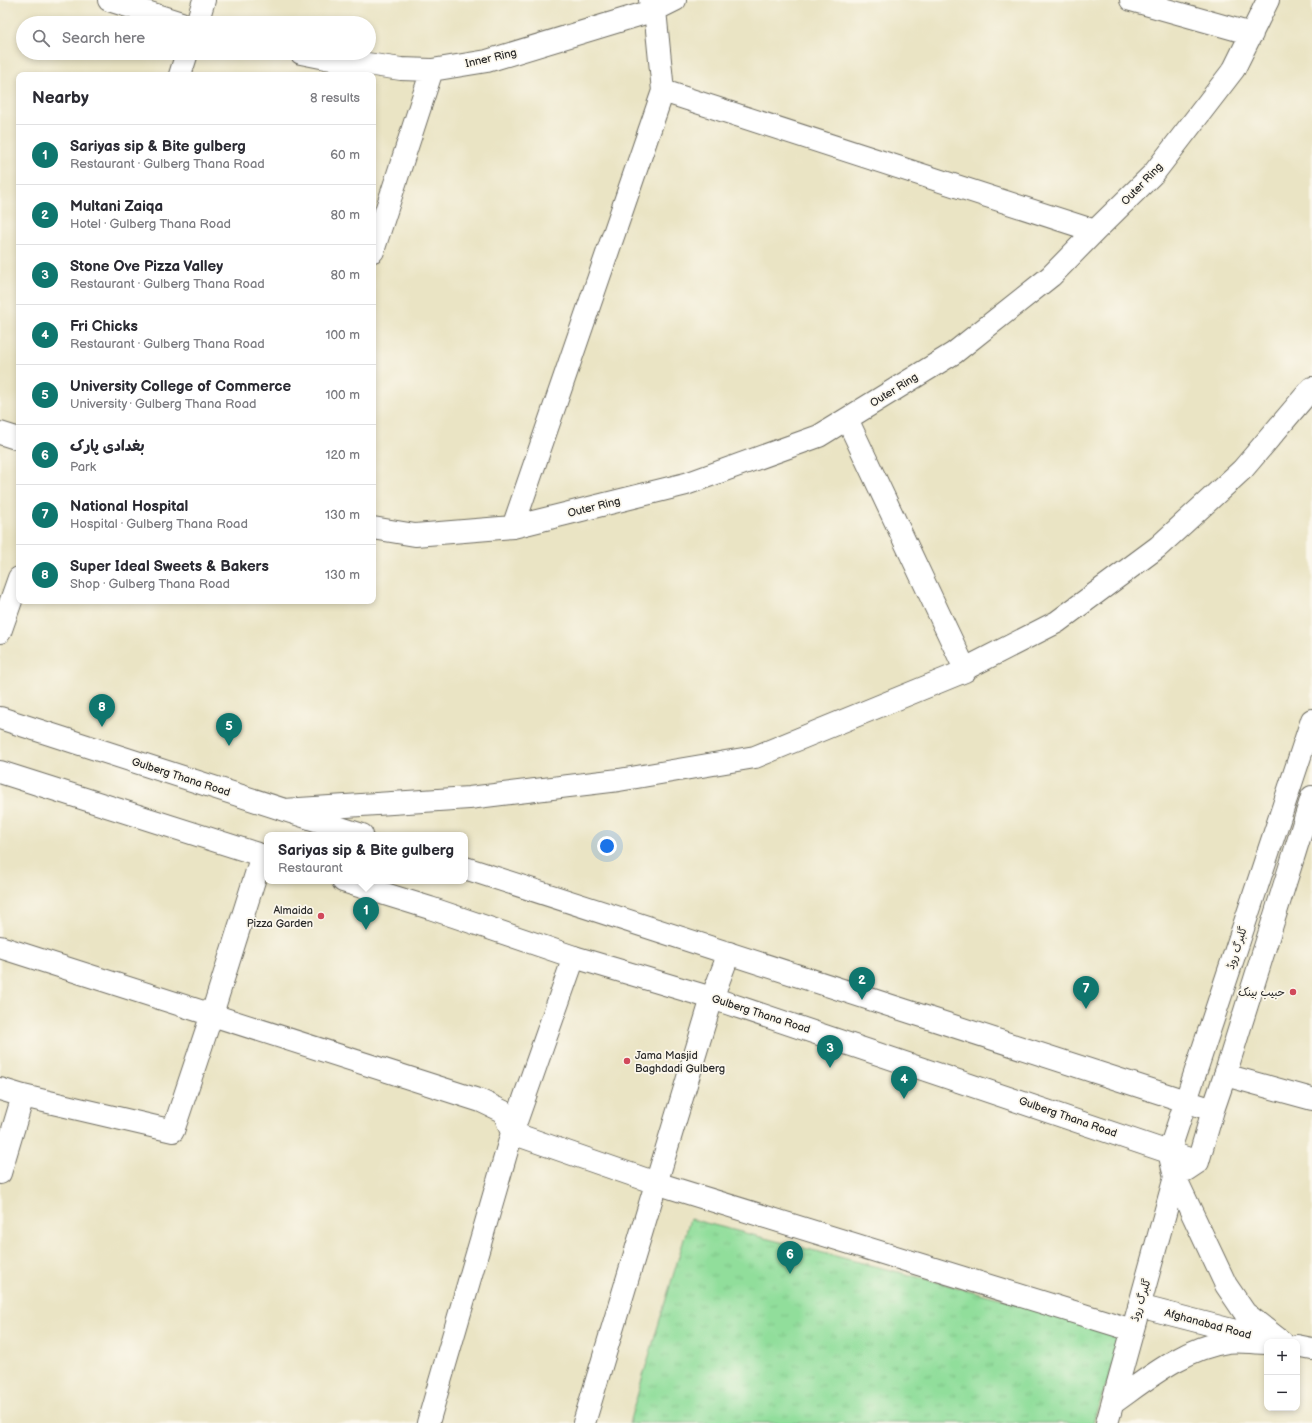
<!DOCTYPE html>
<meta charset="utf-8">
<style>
body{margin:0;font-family:"Balsamiq Sans","Playpen Sans Arabic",sans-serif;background:#f2f2f3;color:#2b2b33}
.controls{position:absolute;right:12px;bottom:12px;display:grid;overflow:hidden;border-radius:8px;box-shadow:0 2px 6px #0003}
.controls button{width:36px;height:36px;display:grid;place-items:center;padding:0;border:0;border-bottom:1px solid #e1e1e2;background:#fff;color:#2b2b33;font:20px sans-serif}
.you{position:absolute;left:607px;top:846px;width:14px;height:14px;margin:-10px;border:3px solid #fff;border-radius:50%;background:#1a73e8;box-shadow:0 0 0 6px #1a73e833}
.badge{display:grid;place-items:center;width:26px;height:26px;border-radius:50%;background:#0f766e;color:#fff;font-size:13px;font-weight:700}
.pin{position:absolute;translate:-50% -33px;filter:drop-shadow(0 1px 2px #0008)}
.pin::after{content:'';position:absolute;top:21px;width:14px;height:12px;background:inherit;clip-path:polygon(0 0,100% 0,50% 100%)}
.popup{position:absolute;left:264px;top:832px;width:204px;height:52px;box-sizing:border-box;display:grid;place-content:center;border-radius:8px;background:#fff;filter:drop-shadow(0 1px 3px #0005);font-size:13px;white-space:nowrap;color:#7c7c81}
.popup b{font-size:15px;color:#2b2b33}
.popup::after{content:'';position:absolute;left:50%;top:100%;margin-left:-8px;border:8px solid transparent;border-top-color:#fff}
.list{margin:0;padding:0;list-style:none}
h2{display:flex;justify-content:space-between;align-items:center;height:52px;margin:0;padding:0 16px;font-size:17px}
h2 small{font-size:13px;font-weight:400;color:#7c7c81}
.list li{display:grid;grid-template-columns:26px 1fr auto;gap:12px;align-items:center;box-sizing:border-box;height:60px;padding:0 16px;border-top:1px solid #e1e1e2}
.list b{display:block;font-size:15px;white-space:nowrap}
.list p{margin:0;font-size:13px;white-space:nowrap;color:#7c7c81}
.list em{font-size:13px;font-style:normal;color:#7c7c81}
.icon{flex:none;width:22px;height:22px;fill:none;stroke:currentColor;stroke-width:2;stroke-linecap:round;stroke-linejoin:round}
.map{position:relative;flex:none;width:1312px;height:1423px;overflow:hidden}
.search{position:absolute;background:#fff;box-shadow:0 2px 6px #0003;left:16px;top:16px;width:360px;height:44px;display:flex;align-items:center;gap:10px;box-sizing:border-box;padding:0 14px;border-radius:22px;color:#7c7c81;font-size:15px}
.panel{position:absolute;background:#fff;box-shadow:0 2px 6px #0003;left:16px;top:72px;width:360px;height:532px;border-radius:8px}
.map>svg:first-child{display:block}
</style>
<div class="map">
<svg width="1312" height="1423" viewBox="0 0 1312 1423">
<defs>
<pattern id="park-tufts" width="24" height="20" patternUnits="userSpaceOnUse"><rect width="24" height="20" fill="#91de9b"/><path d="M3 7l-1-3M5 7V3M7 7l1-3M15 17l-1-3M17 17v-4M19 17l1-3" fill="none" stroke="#7dbf86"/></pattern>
</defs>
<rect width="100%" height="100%" fill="#fbf7ec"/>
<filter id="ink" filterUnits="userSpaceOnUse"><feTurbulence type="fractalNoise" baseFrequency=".025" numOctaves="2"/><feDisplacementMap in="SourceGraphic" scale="8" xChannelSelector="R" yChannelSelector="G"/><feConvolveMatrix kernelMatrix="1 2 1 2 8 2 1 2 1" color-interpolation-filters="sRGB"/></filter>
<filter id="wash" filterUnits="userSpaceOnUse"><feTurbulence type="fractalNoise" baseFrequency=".012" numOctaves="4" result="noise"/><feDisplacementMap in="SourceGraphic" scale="16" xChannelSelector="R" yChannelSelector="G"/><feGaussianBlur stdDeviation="0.9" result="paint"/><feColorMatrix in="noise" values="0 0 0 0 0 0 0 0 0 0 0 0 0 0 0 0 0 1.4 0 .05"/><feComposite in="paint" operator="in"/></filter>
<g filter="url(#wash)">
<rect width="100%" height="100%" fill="#eae4c4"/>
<path fill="url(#park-tufts)" stroke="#5e8463" d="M690,1219L1125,1330L1093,1423H629Z"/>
</g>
<g filter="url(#ink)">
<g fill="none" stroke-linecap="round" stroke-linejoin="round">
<defs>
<path id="street" d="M109,0L181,23
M1131,0L1252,34
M197,23L204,0
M301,53L326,58L401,69L432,70L487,61L655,10L675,0
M180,75L187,53
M663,91L1095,231
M373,251L432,70
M847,419L965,669
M0,433L19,439
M513,527L663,91L655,10L650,0
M373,528L415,535L513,527L686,484L819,436L954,353L1051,276L1095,231L1154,173L1234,69L1268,0
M0,632L19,578
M284,810L469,798L619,780L755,757L965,671V669L1057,622L1158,547L1243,469L1312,388
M0,947L481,1101L504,1112L512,1133L656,1183L1132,1330
M1225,1075L1312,1099
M0,1089L23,1096L173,1131L212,1014L262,855
M0,1173L23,1096
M428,1423L512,1133L574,957
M584,1423L712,998L729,953"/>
<path id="secondary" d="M0,718L362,835
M0,772L267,857
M465,868L1213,1110
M343,881L430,908L574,957L712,998L1198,1162
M1186,1170L1198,1162L1213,1110L1225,1075L1312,797
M1175,1177L1226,1285L1245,1313L1282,1342
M1139,1306L1251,1335
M1297,1346L1312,1349
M1113,1403C1147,1379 1184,1348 1227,1342C1239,1340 1254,1343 1267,1343
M1107,1423L1175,1177L1169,1152L1312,720"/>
</defs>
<use href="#street" stroke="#6e6c61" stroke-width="24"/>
<use href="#secondary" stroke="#6e6c61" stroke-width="24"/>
<use href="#street" stroke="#fff" stroke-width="22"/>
<use href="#secondary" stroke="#fff" stroke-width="22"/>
</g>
</g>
<g fill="#d1495b" stroke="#fbf7ec" stroke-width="1.5">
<circle cx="321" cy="916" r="4"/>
<circle cx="1293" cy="992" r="4"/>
<circle cx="627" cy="1061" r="4"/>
</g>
<g text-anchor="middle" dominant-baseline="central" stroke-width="3.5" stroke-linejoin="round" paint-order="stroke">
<g font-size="11" fill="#2b2b2b" stroke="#fbf7ec">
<text transform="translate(491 58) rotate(-13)">Inner Ring</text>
<text transform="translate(1142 184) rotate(-46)">Outer Ring</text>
<text transform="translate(894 390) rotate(-32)">Outer Ring</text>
<text transform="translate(594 507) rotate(-14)">Outer Ring</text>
<text transform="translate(181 777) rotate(18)">Gulberg Thana Road</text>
<text transform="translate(1237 948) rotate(-72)">گلبرگ روڈ</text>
<text transform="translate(761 1014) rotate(18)">Gulberg Thana Road</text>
<text transform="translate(1068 1117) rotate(19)">Gulberg Thana Road</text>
<text transform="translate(1141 1300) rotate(-73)">گلبرگ روڈ</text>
<text transform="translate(1208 1324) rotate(15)">Afghanabad Road</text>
</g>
<g font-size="11" fill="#2b2b2b" stroke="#fbf7ec" text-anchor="end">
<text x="313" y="910">Almaida<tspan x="313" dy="13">Pizza Garden</tspan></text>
<text x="1285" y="992">حبیب بینک</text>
<text x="635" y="1055" text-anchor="start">Jama Masjid<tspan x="635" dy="13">Baghdadi Gulberg</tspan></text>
</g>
</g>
</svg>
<div class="controls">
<button>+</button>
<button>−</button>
</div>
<div class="you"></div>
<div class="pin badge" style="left:366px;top:930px">1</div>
<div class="popup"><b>Sariyas sip &amp; Bite gulberg</b>Restaurant</div>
<div class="pin badge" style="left:862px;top:1000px">2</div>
<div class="pin badge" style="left:830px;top:1068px">3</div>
<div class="pin badge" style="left:904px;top:1099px">4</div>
<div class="pin badge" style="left:229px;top:746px">5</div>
<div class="pin badge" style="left:790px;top:1274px">6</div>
<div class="pin badge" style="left:1086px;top:1009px">7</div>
<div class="pin badge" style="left:102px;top:727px">8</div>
<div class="search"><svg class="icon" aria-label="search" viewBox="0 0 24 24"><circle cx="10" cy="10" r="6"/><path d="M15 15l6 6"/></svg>Search here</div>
<section class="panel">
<h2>Nearby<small>8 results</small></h2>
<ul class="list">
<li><span class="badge">1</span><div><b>Sariyas sip &amp; Bite gulberg</b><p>Restaurant · Gulberg Thana Road</p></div><em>60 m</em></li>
<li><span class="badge">2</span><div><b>Multani Zaiqa</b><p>Hotel · Gulberg Thana Road</p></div><em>80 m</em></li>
<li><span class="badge">3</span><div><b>Stone Ove Pizza Valley</b><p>Restaurant · Gulberg Thana Road</p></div><em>80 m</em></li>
<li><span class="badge">4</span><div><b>Fri Chicks</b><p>Restaurant · Gulberg Thana Road</p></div><em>100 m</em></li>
<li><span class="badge">5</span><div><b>University College of Commerce</b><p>University · Gulberg Thana Road</p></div><em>100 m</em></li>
<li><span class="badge">6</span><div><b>بغدادی پارک</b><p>Park</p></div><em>120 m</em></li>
<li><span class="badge">7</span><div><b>National Hospital</b><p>Hospital · Gulberg Thana Road</p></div><em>130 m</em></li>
<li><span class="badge">8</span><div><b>Super Ideal Sweets &amp; Bakers</b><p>Shop · Gulberg Thana Road</p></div><em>130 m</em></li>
</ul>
</section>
</div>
